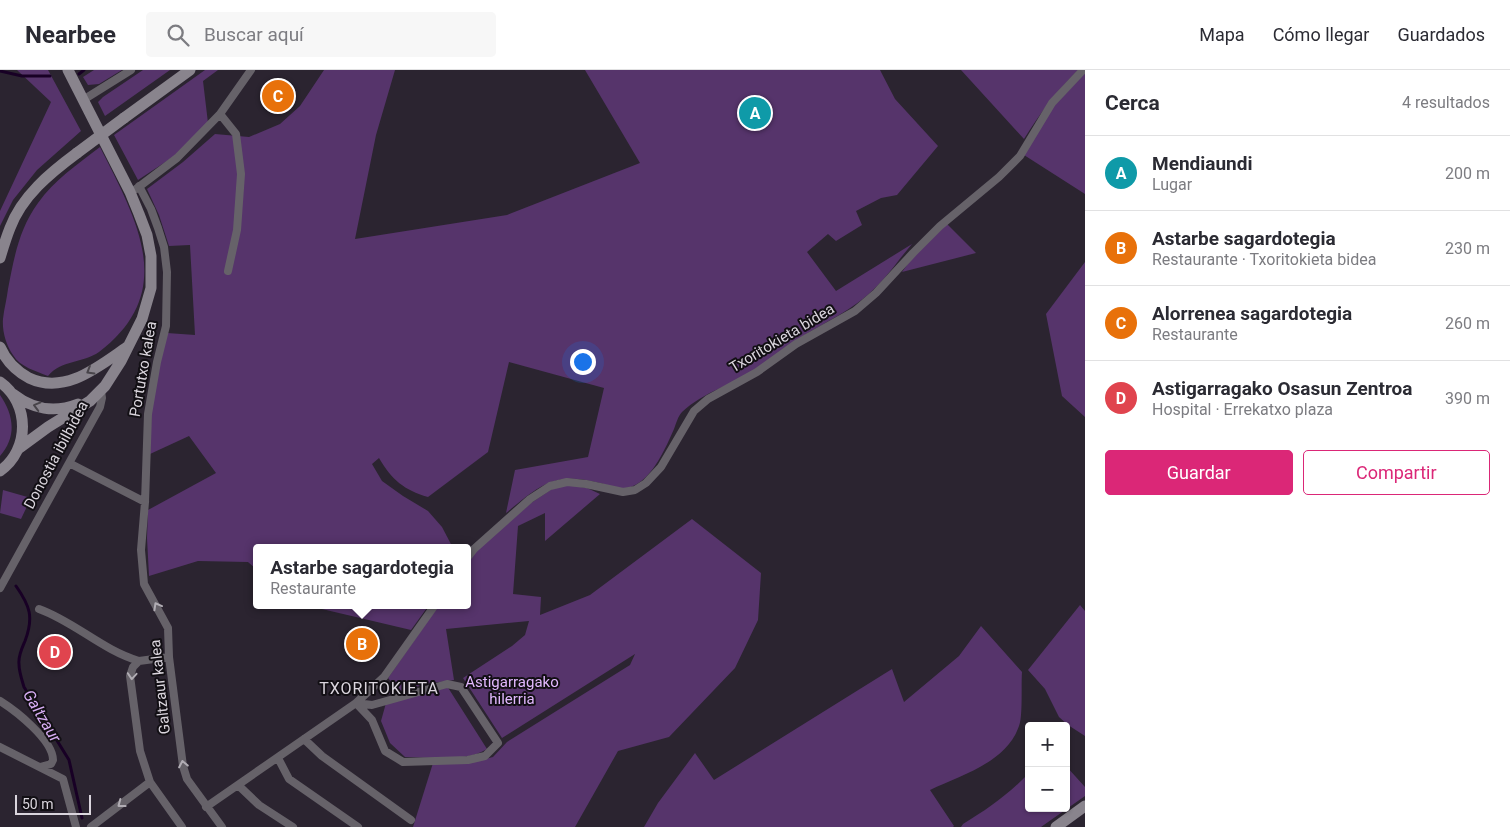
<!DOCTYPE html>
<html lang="es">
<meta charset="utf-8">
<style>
body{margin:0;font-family:Roboto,sans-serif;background:#f7f7f7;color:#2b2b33}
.controls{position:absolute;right:15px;bottom:15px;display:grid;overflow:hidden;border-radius:5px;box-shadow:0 1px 4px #0004}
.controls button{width:45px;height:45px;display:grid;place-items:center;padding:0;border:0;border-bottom:1px solid #e1e1e2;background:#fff;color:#2b2b33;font:25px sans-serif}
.scale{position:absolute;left:15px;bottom:12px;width:76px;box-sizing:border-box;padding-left:5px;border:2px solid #dad5dd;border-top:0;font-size:14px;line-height:18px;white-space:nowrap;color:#dad5dd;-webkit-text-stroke:4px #120f14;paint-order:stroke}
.you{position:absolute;left:582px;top:291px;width:18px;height:18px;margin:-12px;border:4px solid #fff;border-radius:50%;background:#1a73e8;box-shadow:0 0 0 8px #1a73e833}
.badge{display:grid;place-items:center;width:32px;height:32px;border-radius:50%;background:#db2777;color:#fff;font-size:16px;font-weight:700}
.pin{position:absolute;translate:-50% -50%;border:2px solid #fff;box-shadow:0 1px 5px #0006}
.popup{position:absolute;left:253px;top:474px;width:218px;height:65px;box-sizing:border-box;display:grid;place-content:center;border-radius:5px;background:#fff;filter:drop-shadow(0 1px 4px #0005);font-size:16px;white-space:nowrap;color:#7c7c81}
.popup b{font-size:19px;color:#2b2b33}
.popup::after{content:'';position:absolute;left:50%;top:100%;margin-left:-10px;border:10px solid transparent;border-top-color:#fff}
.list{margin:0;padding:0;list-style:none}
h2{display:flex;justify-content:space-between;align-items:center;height:65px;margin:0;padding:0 20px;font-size:21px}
h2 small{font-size:16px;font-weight:400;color:#7c7c81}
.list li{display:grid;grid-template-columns:32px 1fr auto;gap:15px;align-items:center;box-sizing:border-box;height:75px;padding:0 20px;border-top:1px solid #e1e1e2}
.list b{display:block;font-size:19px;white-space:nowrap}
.list p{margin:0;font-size:16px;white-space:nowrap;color:#7c7c81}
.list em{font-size:16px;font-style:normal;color:#7c7c81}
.actions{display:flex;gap:10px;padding:15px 20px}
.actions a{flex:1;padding:11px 0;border:1px solid #db2777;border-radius:5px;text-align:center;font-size:18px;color:#db2777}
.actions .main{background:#db2777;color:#fff}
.icon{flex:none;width:28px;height:28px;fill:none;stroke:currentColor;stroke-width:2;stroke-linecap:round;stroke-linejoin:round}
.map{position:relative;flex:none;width:1085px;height:757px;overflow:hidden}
header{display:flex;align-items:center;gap:30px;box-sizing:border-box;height:70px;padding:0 25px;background:#fff;border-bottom:1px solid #e1e1e2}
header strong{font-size:24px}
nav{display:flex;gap:28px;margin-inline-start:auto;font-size:18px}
.search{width:350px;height:45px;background:#f7f7f7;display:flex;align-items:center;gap:12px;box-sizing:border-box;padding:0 18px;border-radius:5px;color:#7c7c81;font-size:19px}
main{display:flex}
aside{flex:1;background:#fff}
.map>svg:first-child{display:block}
</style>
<header>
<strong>Nearbee</strong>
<div class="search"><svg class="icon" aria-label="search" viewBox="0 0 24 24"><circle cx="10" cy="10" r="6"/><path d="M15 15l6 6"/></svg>Buscar aquí</div>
<nav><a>Mapa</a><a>Cómo llegar</a><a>Guardados</a></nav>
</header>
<main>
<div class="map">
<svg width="1085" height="757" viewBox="0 0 1085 757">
<rect width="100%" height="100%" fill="#2b2430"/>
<path fill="#56346b" d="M17,0H48L81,61L37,100L13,130L0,156V141L51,32Z
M94,0H122L99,14L88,15L83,7Z
M143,0H170L105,46L98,32L103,27Z
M205,0H218L203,11L208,53L173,87L138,110L114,65Z
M324,0H395L376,65L355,169L507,145L640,93L585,0H880L895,29L938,76L897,125L881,128L856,141L862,155L836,171L828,164L807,182L836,221L912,174C899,189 888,206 873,220C849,243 818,255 791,274C780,281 769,291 758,299C734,314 703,322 682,342C678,346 676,354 674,359C666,377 653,408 633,416C623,421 611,416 600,413C554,401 540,415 506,443L515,400L588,387L604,318L509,292L488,382L428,427C404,420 392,410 379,388L372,394L382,411L403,426L428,441L442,457L453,478H257V500L248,492L198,491L149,506L147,468L148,440L216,403L189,366L150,384L152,328L167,263L195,265L190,175L169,176L159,145L147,119L183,92L215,64L249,67L280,54L300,36Z
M961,0H1078C1057,21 1040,43 1024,69Z
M1085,3V124L1024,85L1053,37Z
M100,77C136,149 179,221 99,282C83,293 61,290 48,306C36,301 20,297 13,285C6,275 2,261 3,249C4,239 7,228 8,219C14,188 19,159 38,133C54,110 78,94 100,77Z
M947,154L976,183L902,202L912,188Z
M1085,192V347L1062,326L1046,244Z
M0,325C14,345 17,367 0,386Z
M568,415L587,418L600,424L545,471V443L518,456L513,524L541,527L540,545L590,525L692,449L761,503L758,550L735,598L669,667L618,681L575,757H413L433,693L466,694L493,687L507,672L630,595L635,584L502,668L463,608L512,576L525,565L529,551L446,559L454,610L426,614L389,624L392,613L388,608L439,535H467V495L477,480L531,433L552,419Z
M3,420L31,428L21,449L0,443Z
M305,535H429L411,560Z
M1080,535L1085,541V666L1068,655L1059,647L1045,619L1028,600Z
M981,556L1022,602C1021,614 1023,647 1019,656C1006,693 961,705 930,720L954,756L953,757H644L658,733L695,683L714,710L892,599L904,632L959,586Z
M447,616L487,679C464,693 431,687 405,687L390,673L381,651L386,633Z
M1066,696L1085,717V726L1041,757H961L963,754C988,739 1009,724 1029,703V738H1066Z"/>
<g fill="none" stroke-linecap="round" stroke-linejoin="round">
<path stroke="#180025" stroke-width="3" d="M0,1L22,6H50
M79,4L84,0
M16,516C30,536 34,547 25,571C22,578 18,586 19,594C19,602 22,610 24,617L69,690L82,748"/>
<path stroke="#666269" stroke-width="8" d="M83,30L131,0
M220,44L236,64L241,104L237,160L228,201
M139,116L151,139L158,158L164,177L167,202L166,256L157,292L148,344L145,432L141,480L144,514L168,558L169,587L183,696L187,709L222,757
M136,119L177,88L220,44L251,0
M69,393L145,432
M467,488L474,479L530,429L550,416L567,412L586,414L623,422L635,420L646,413L661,397L694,341L708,329L757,302L796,274L855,241L876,223L913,183L940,156L999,107L1020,86L1052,33L1083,0
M0,518L100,337L102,328L101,321
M39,539C75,552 102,580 139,591
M169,587L139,591L133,597L130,606L140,681L150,712L182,757
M447,614L461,617L498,673L485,686L468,690L403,692L385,681L372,650L356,633L372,635Z
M0,631C16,641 53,670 53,690L51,694L40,697
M304,669L322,686L411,750
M0,677L63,709L76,757
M278,688L289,709L358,757
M238,715L259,735L293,757
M206,737L356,633L384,607L435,535
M91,757L150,712"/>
<path stroke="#89848d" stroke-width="11" d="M124,48L190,0
M0,188C3,178 6,168 10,158C22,126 50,103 77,83
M0,277C6,291 16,301 29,308C65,325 98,297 127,277
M0,312C30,333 30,380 0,401
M13,324C32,339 55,343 78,334
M18,379L48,357L90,331L105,316L121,291L142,249L151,218V186L147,165L139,144L130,122L68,0
M1056,757L1085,736"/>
<path stroke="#89848d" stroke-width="11" d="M77,83L124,48"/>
</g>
<defs><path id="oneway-chevron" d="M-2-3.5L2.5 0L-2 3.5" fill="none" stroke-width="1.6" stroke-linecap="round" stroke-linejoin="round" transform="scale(1.25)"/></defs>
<g stroke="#48444a">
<use href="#oneway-chevron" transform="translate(90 301) rotate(149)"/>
<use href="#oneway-chevron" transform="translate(37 336) rotate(-165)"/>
</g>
<g stroke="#b1adb4">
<use href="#oneway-chevron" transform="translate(157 536) rotate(-119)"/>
<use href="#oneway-chevron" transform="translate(132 606) rotate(94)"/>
<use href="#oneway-chevron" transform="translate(183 694) rotate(-101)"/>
<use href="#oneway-chevron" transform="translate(121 734) rotate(143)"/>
</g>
<g text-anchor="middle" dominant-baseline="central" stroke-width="4" stroke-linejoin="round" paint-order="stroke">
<g font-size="15" fill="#dad5dd" stroke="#120f14">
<text transform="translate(782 268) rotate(-31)">Txoritokieta bidea</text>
<text transform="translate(143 299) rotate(-80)">Portutxo kalea</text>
<text transform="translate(56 385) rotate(-62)">Donostia ibilbidea</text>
<text transform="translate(160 617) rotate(-96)">Galtzaur kalea</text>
</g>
<g font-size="15" fill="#e2b8fe" stroke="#120f14">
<text x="512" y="612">Astigarragako<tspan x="512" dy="17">hilerria</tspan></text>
</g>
<g font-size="16" letter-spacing="1" fill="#dad5dd" stroke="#120f14">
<text x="379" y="618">TXORITOKIETA</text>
</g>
<g font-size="16" font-style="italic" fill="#d7adf3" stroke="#120f14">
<text transform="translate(42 646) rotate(59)">Galtzaur</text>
</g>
</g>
</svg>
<div class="controls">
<button>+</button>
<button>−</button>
</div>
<div class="scale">50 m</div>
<div class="you"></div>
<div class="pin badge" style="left:755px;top:43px;background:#0f9aa8">A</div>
<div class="pin badge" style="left:362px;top:574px;background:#e8710a">B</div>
<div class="popup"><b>Astarbe sagardotegia</b>Restaurante</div>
<div class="pin badge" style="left:278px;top:26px;background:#e8710a">C</div>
<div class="pin badge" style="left:55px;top:582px;background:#e0444e">D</div>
</div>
<aside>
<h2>Cerca<small>4 resultados</small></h2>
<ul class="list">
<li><span class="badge" style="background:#0f9aa8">A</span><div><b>Mendiaundi</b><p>Lugar</p></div><em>200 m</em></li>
<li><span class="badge" style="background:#e8710a">B</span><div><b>Astarbe sagardotegia</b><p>Restaurante · Txoritokieta bidea</p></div><em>230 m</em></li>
<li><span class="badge" style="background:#e8710a">C</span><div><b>Alorrenea sagardotegia</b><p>Restaurante</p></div><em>260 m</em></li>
<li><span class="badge" style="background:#e0444e">D</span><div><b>Astigarragako Osasun Zentroa</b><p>Hospital · Errekatxo plaza</p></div><em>390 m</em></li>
</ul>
<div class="actions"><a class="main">Guardar</a><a>Compartir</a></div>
</aside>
</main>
